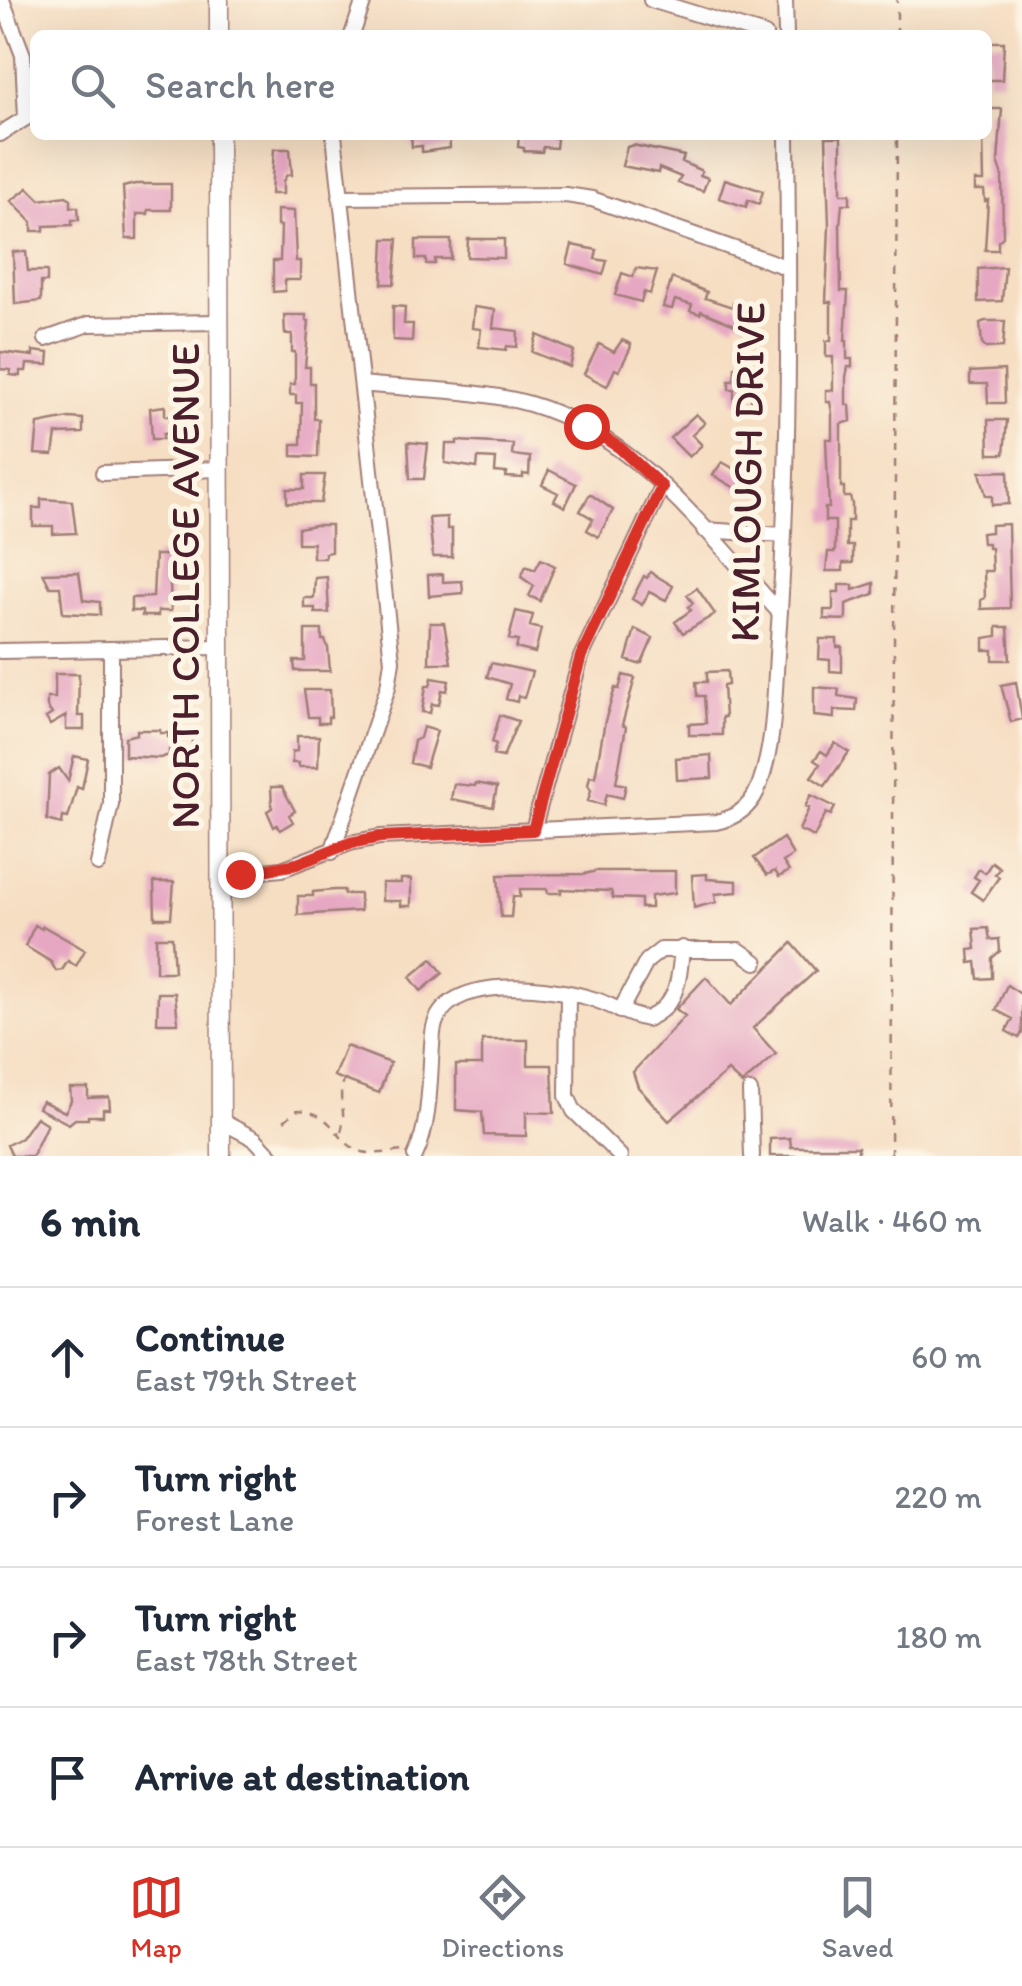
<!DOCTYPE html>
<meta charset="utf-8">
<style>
body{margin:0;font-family:Itim,sans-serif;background:#f2f2f3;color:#1f2937}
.stop{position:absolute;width:30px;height:30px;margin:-22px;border:8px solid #d93025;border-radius:50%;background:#fff}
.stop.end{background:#d93025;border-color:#fff;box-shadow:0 2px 10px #0008}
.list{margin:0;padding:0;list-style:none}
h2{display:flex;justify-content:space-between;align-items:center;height:130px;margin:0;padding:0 40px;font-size:42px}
h2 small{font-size:32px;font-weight:400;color:#747a83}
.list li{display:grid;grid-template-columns:65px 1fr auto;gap:30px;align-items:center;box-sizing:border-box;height:140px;padding:0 40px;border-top:2px solid #e0e1e3}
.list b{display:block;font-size:38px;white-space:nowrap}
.list p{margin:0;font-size:32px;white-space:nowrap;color:#747a83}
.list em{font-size:32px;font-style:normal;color:#747a83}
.icon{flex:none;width:55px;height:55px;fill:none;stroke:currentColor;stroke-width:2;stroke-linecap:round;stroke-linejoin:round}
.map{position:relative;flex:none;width:1022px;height:1156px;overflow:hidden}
.search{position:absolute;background:#fff;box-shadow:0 10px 40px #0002;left:30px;right:30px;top:30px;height:110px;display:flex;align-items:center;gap:25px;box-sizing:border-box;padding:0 35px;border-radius:15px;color:#747a83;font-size:38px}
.sheet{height:690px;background:#fff}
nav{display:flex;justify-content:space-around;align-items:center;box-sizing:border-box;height:140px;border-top:2px solid #e0e1e3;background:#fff;font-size:28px;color:#747a83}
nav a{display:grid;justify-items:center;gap:5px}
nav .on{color:#d93025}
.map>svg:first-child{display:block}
</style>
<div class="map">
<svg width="1022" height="1156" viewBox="0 0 1022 1156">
<rect width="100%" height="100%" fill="#fcf5e5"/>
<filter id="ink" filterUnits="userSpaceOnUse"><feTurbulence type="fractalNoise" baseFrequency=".01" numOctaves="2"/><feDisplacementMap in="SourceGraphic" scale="20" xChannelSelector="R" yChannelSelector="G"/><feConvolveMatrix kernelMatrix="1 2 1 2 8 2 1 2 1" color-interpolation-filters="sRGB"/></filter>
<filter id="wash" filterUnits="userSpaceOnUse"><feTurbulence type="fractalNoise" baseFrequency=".0048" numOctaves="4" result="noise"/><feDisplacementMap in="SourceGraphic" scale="40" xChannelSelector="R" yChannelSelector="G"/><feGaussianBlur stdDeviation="2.25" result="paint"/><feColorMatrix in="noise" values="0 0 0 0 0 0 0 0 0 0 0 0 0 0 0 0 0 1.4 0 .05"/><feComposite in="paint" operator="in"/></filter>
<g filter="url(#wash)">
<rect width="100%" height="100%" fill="#f6dec3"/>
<g id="blocks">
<path fill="#e6a7c3" d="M991,42H1004L1002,80H987V44Z
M987,109H1002L998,162L1002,173L1003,237L998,241V250H985L988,200L985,201L984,190H975V181H984L983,137L987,135Z
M411,135H449L450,148L422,152V146L412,147Z
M519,135L557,138L556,148L543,147L542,152L524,151V148L518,147Z
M826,137H841V194H850V204H842L840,225L841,291H848L845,341H847V359H852V367H848L846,377V405H850L851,421L841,424V487H844V497H850L852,504V521H847V546H853V563H843V571H826L828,552H835V521H825V508H829L826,439H832V413L830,402H826V390H833V357H826V341H831V302H826L829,225Z
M633,145L684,156L682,162L702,171L700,175L708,178L703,191L678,183L681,177L659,168L658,173L622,166L627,147Z
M274,149H290L292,175H287L283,181V194H271Z
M725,179L763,191L759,204L748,200L746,207L719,198Z
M135,184H171V210H148V214H137V239H126L123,187Z
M28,188L40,200L66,196L71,199V207H78L79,220H72V225L44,226V231H32V222L11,201Z
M277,210L294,211L296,261H300V280H285V291L273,292V261H280L281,226H277Z
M384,239H398L394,284H382Z
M468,239H504V258L467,257Z
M416,240H451V259H435V264H426V259H416Z
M572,245L597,250L595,259L607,261L603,275L567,264Z
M13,252H26L28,271H47V282H41V301L15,304Z
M1005,267L1002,301L978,302V269Z
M636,268L657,271L650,294L644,292L641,302L615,295L622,273L633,277Z
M672,278L707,292L705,298L732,307L733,303L761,309L756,325L737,319L735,325L701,311L700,314L690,311L692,305L675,300L672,309L663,307Z
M393,306L405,307L404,324H413L412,341L393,340Z
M474,307L495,310L493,328L518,331L517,347L507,346L506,350L479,347L481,329L472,328Z
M284,315H306V321H309L305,367H310V383H314V419H319L318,457L292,456V444H301L302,403H296V395H290V384H295V352H292V334H285Z
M985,321H1005L1003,347L986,348L982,344L980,323Z
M537,335L574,351L570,367L532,352Z
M622,340L631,344L630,349L619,371L615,369L607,386L584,374L599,344L614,352Z
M33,351L49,353L48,365L27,364L26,371H20V376L10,375L11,370L0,369V352L33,356Z
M735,367H752L751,403L734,402V389H729V380H734Z
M1004,370L1005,403H988L987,384H970V372Z
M165,406V416H171V433L163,434V439H152L150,408Z
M696,414L705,423L692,435L702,445L689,457L670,438Z
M69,418L83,419V433L56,434L53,455L35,454L38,424Z
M988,420H1007L1004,454H989Z
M457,441L513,444L512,455L530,457L529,475L523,474V478L506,477L507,473L495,472L496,459L478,458L477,468L445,463L446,444H457Z
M408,442L428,444L424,479H410Z
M722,462L749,477L747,481L751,483L744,493L713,475Z
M549,470L576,484L565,507L554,501L558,493L542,485Z
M1008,471L1009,504L992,505V496H986L980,472Z
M304,475H325L321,503H287V489H304Z
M590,494L613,510L598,537L587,530L593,519L580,511Z
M41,499L72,501L76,533L53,534V526H33V508H41Z
M447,517V529H452V557H433L429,518Z
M1008,524L1010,608L981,609V600L985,598L984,571H992L991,548H988V543H982L981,533L991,532V525Z
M315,525H331V552L325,553V558H313V543H298V528Z
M155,555H169L171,611H158V616H142V611H131V598L153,597Z
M541,559L555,566L540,601L529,596L534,586L521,577L526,566L535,570Z
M79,572L83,600L100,602V615L63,613L60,587H50L43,573Z
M650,572L673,586L666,600L649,592L642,605L632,599L644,576L647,578Z
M443,574V582L462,581L463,593L429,596L428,575Z
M327,577L329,613H315V608H304V598H314L315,578Z
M874,583V594L846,604V620L824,619V610H833V592H839V585H853V590Z
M697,588L715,614L683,633L675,622L691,610L688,607L693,603L687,595Z
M516,611L533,615L530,626L541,629L535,653L516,648L518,641L509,639Z
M430,623H444L451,663H429Z
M997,627H1008L1010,660H993V650H984V638L997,636Z
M635,629L653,638L642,663L638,664L626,660Z
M305,630H322V640H325L328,648L330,671H295L294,661H305Z
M820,639H837V647H842V672L830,671V660L819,659Z
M491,663L532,672L524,698L518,696L517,702L506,699L510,684L487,677Z
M727,671L728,685L723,686L725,717H722V735H689V724L706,723L704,696H697L696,682H707V672Z
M55,674H79L78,716H84V730H66V716L50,725L46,718L52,714L47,707V698H55Z
M623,675L635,678L622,725L626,727L616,783L626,785L623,798L607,794L604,805L588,801L591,790L588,785L590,776L595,777L605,721L615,688L619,689Z
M432,678L449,681L447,691L442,690L439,705L432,704L430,713L422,712L426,686H430Z
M1016,682L1022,719L1011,722L1001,685Z
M814,687L839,689L838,696L857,699L856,711L834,710V718L814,716Z
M304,690H330L331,717H328V723H318V717H308Z
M500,715L518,721L503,757L493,755L496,744L492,742Z
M423,727L437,731L426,767L410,763L414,741L420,738Z
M137,730H160V733H168V737L192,736V749L169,750V755L160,758L125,756V737L137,734Z
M297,736H319L318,767H298V763H292V752L297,751Z
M835,743L849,752L825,786L811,777L820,764L814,760L821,751L827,755Z
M711,755L712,778L677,780L676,758Z
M74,756L88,759L82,789L77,787L68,818L63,817L62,824L47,820L49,775L59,768L68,781Z
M476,783L497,787L493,807L451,799L454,784L475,786Z
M271,787H282L295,811L289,815L293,822L280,830L277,825L274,827L267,811L272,808Z
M811,795L835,807L831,815L826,813L814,837L799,830L809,808L805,807Z
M783,838L793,855L783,862L789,871L779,877L775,871L767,875L754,858Z
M992,862L1000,868L995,874L999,877L983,900L971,892L979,880L974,877L979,869L985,873Z
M596,871H675V893L651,896V908H641V899L613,898L611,891L561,889V893H548L547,889H520V897L513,896L511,917H501L498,875L585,874Z
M707,874V879L737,881V892L715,894L716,902L694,908L692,875Z
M401,879H411V906H401V901H382V883H401Z
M154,882H174L171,918H155Z
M334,890H344V894H360V911L298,915V896H313V892Z
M35,925L42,929L43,926L85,950L76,966L68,961L62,970L56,971L51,962L25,946Z
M988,928L990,940L999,939L1000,951L992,958V978L978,979L976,962L970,963L969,950L976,949L974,929Z
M156,937H172L174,972H156Z
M792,943L816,971L753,1028L776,1054L742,1084L728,1071L669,1121L638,1087L633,1072L685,1016L676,1009L706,977L731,1005Z
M432,959L443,973L421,991L410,977Z
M1007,985L1022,995V1033L1019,1038L1006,1031L1013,1019L996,1010Z
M158,993H175L178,1023H157Z
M482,1040H528V1065H552L554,1113L526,1112V1136L484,1135L482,1112L456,1110V1065H482Z
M346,1046L390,1063L379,1093L334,1076Z
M70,1088H88V1098L109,1097L110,1109H103V1116H88V1119H75L69,1124L38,1108L42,1101L65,1112L71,1101Z
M36,1117L47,1124L32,1156H12L7,1145L21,1138Z
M790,1138L791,1147H858V1156H770V1139Z"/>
</g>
</g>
<g filter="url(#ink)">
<use href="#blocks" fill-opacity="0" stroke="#a07e77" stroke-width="2.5"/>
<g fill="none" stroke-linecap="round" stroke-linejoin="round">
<defs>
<path id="minor" d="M651,0L765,35
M785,0L786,35
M352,35L364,0
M0,134L26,118L23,55L2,0
M340,197L566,195L592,199L786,267
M46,339L89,324L219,322
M362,384C417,390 477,389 530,404C637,435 708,534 780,613
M103,473L219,469
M704,530L784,535
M0,651L220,647
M533,830L581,657L662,487
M332,852L388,687L392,661L334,135
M98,864L111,804V649
M220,875L282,869L350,843L380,837L716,822C734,818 749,809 757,791C776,746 774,689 778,640C790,474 789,302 787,135
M568,993L567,1096L574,1111L620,1156
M620,1011L647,961L661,950H739L756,962
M750,1091L752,1156
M221,1121L255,1139L271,1156
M415,1156C432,1120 429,1073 433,1033C440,970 554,986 596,1000C613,1006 629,1016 647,1019C679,1004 679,979 682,948"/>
<path id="major" d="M219,35V0
M219,135L221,1156"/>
</defs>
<use href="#minor" stroke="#a07e77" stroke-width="18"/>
<use href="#major" stroke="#a07e77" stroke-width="21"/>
<path stroke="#a07e77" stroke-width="2.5" stroke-dasharray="8 8" stroke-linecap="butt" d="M897,35V0
M284,1121L297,1110C337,1112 334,1144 363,1152C375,1155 390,1152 403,1151
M341,1132C348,1109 336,1104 344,1080
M891,1156L897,135"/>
<use href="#minor" stroke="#fff" stroke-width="14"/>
<use href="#major" stroke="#fff" stroke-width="18"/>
</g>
</g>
<g fill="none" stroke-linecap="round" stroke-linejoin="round" filter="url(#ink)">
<path stroke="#d93025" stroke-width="12" d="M240,874L297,864L350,843L380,837L533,830L581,656L662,487L620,448L586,426"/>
</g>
<g text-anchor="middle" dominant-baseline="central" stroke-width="10" stroke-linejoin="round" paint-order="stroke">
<g font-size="42" fill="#4a1f2b" stroke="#fcf5e5">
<text transform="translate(747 472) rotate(-89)">KIMLOUGH DRIVE</text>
<text transform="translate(184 586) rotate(-90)">NORTH COLLEGE AVENUE</text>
</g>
</g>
</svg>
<div class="stop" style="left:586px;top:426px"></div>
<div class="stop end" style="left:240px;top:874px"></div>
<div class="search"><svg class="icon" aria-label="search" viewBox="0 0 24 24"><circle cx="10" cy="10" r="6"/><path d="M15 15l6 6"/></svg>Search here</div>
</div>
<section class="sheet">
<h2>6 min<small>Walk · 460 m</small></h2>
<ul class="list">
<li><svg class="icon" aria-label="ahead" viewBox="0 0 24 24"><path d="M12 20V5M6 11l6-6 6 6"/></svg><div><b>Continue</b><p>East 79th Street</p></div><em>60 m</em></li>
<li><svg class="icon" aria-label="right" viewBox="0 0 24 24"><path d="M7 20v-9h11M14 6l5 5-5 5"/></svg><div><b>Turn right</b><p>Forest Lane</p></div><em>220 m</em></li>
<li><svg class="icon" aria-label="right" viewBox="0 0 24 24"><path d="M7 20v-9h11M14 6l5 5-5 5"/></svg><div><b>Turn right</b><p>East 78th Street</p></div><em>180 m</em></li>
<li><svg class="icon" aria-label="arrive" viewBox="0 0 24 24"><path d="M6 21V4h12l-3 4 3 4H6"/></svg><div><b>Arrive at destination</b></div></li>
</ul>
</section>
<nav>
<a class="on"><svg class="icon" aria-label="map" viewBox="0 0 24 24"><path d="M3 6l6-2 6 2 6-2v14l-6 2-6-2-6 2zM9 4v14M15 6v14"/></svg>Map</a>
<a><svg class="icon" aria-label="directions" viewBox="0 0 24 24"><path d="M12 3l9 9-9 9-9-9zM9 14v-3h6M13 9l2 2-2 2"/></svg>Directions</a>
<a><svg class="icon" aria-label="saved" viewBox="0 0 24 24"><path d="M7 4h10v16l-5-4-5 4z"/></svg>Saved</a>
</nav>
